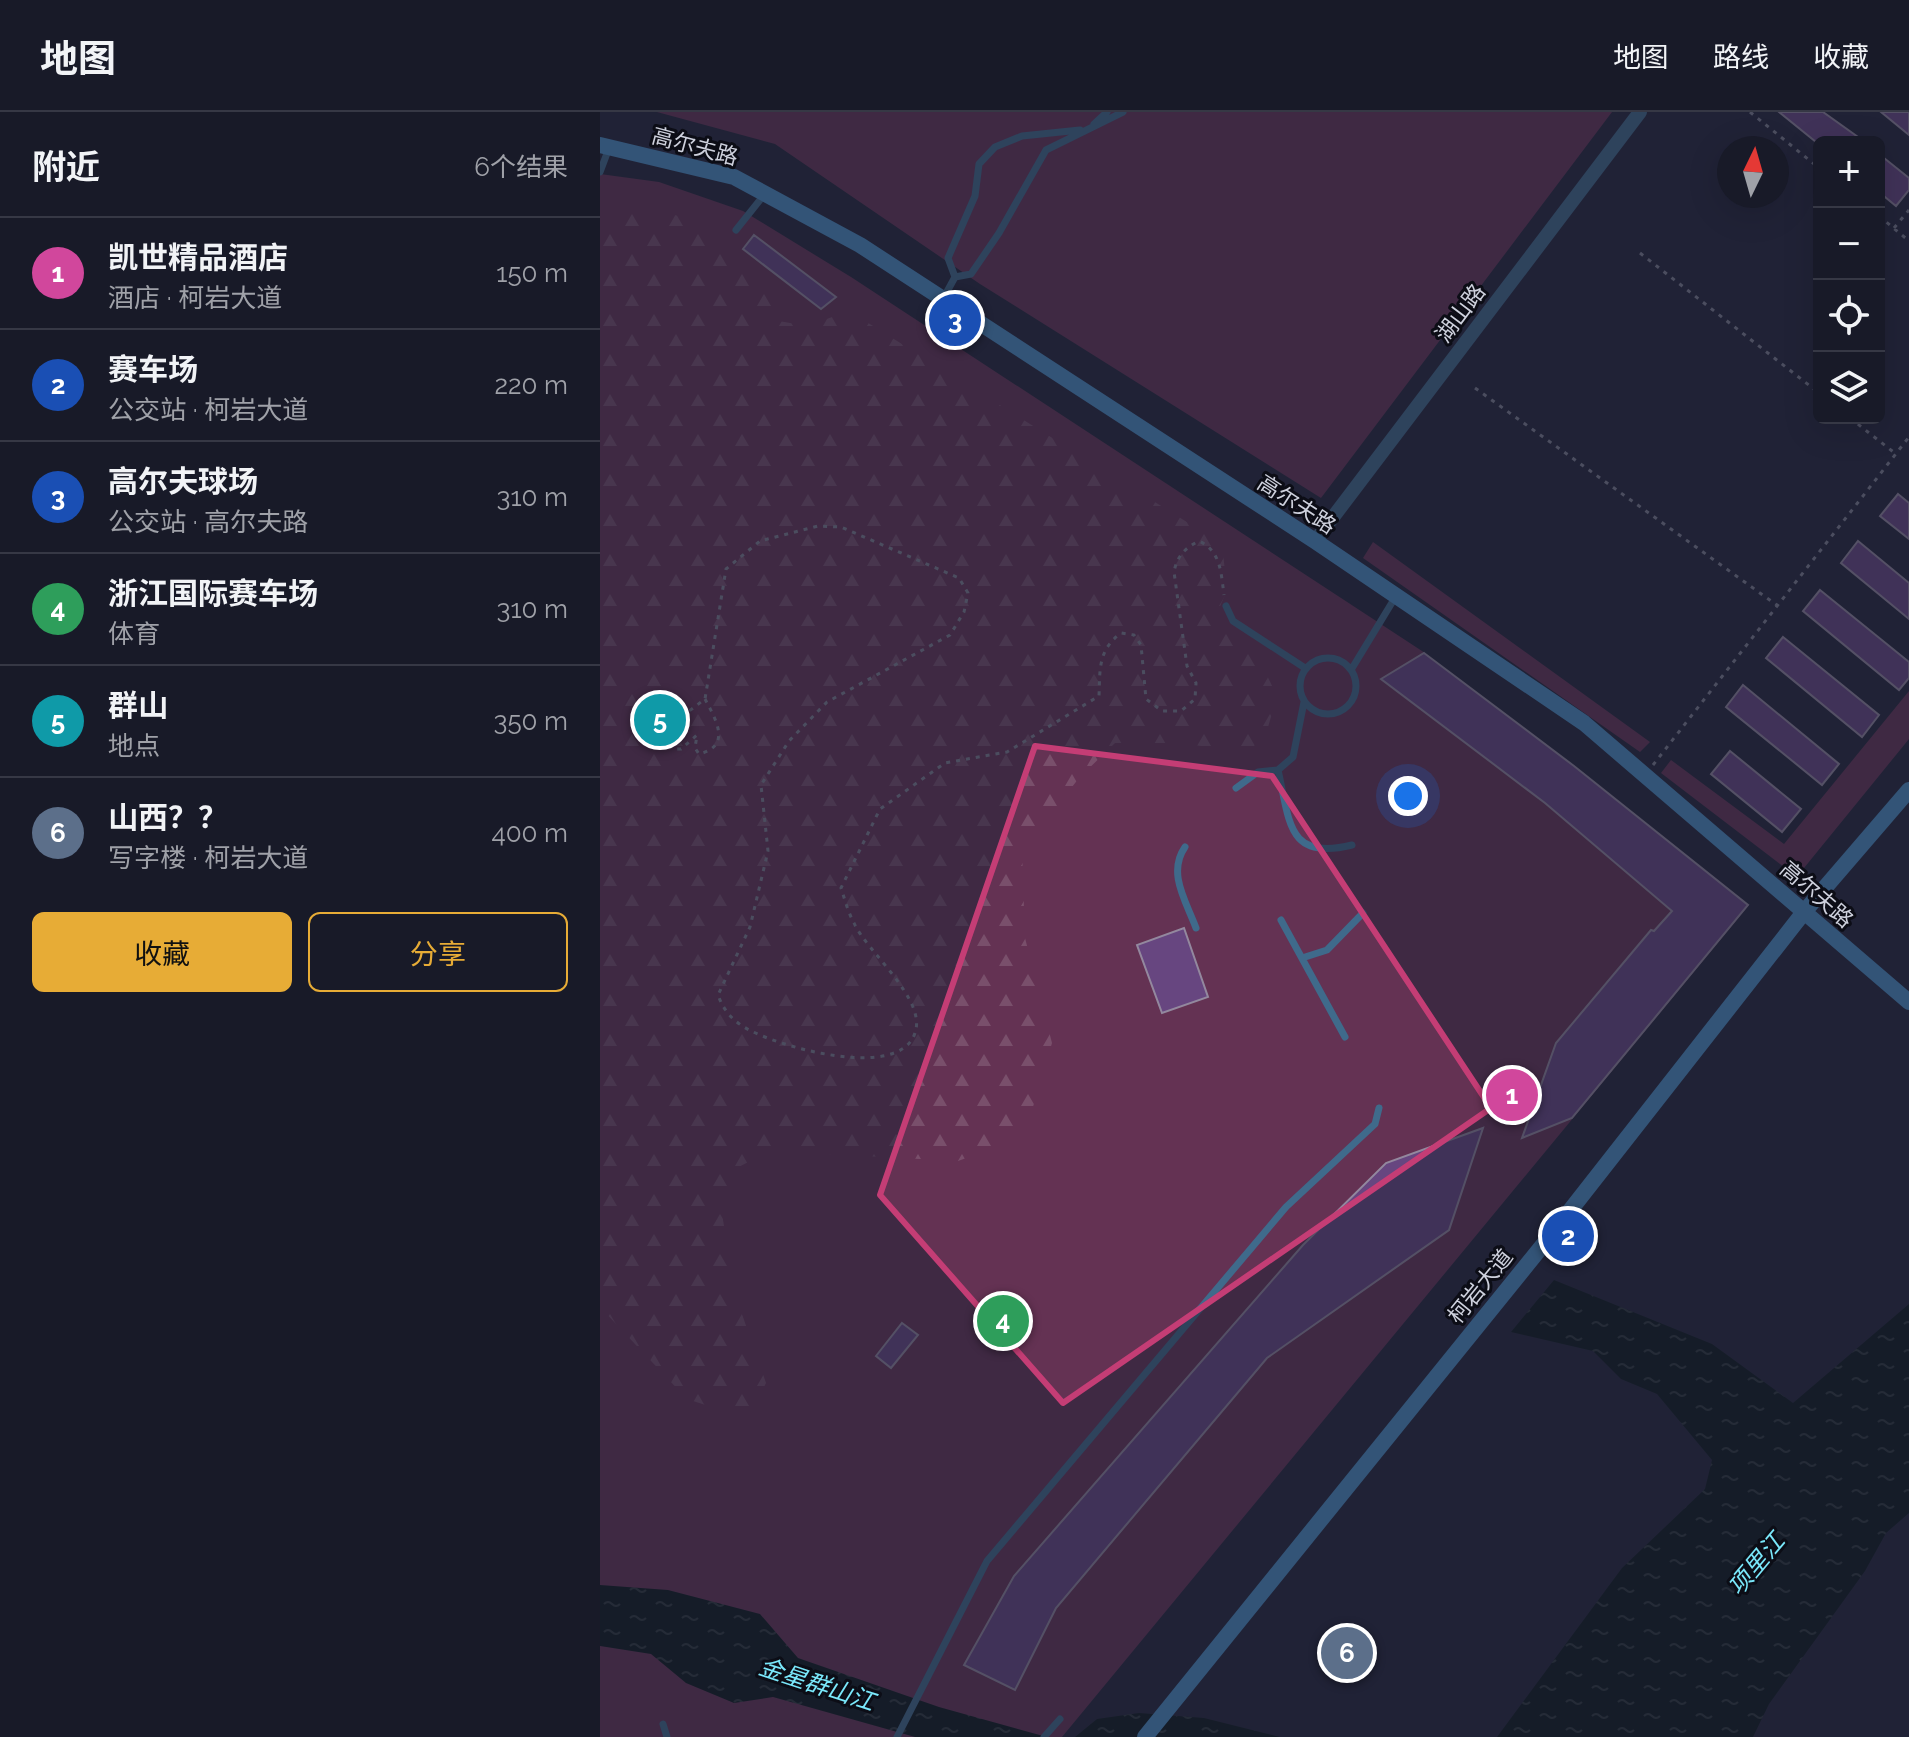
<!DOCTYPE html>
<html lang="zh">
<meta charset="utf-8">
<style>
body{margin:0;font-family:Raleway,"Noto Sans SC",sans-serif;background:#252734;color:#f1f3f6}
.controls{position:absolute;right:24px;top:24px;display:grid;overflow:hidden;border-radius:12px;box-shadow:0 8px 32px #0002}
.controls button{width:72px;height:72px;display:grid;place-items:center;padding:0;border:0;border-bottom:2px solid #363845;background:#181a28;color:#f1f3f6;font:40px sans-serif}
.compass{position:absolute;left:1117px;top:24px;width:72px;height:72px;border-radius:50%;background:#181a28;box-shadow:0 8px 32px #0002;rotate:5deg}
.you{position:absolute;left:808px;top:684px;width:28px;height:28px;margin:-20px;border:6px solid #fff;border-radius:50%;background:#1a73e8;box-shadow:0 0 0 12px #1a73e833}
.badge{display:grid;place-items:center;width:52px;height:52px;border-radius:50%;background:#e7ac36;color:#fff;font-size:26px;font-weight:700}
.pin{position:absolute;translate:-50% -50%;border:4px solid #fff;box-shadow:0 2px 8px #0006}
.list{margin:0;padding:0;list-style:none}
h2{display:flex;justify-content:space-between;align-items:center;height:104px;margin:0;padding:0 32px;font-size:34px}
h2 small{font-size:26px;font-weight:400;color:#9fa1a8}
.list li{display:grid;grid-template-columns:52px 1fr auto;gap:24px;align-items:center;box-sizing:border-box;height:112px;padding:0 32px;border-top:2px solid #363845}
.list b{display:block;font-size:30px;white-space:nowrap}
.list p{margin:0;font-size:26px;white-space:nowrap;color:#9fa1a8}
.list em{font-size:26px;font-style:normal;color:#9fa1a8}
.actions{display:flex;gap:16px;padding:24px 32px}
.actions a{flex:1;padding:18px 0;border:2px solid #e7ac36;border-radius:12px;text-align:center;font-size:28px;color:#e7ac36}
.actions .main{background:#e7ac36;color:#111}
.icon{flex:none;width:44px;height:44px;fill:none;stroke:currentColor;stroke-width:2;stroke-linecap:round;stroke-linejoin:round}
.map{position:relative;flex:none;width:1309px;height:1625px;overflow:hidden}
header{display:flex;align-items:center;gap:48px;box-sizing:border-box;height:112px;padding:0 40px;background:#181a28;border-bottom:2px solid #363845}
header strong{font-size:38px}
nav{display:flex;gap:44px;margin-inline-start:auto;font-size:28px}
main{display:flex}
aside{flex:1;background:#181a28}
.map>svg:first-child{display:block}
</style>
<header>
<strong>地图</strong>
<nav><a>地图</a><a>路线</a><a>收藏</a></nav>
</header>
<main>
<aside>
<h2>附近<small>6个结果</small></h2>
<ul class="list">
<li><span class="badge" style="background:#d1479c">1</span><div><b>凯世精品酒店</b><p>酒店 · 柯岩大道</p></div><em>150 m</em></li>
<li><span class="badge" style="background:#1a4fb4">2</span><div><b>赛车场</b><p>公交站 · 柯岩大道</p></div><em>220 m</em></li>
<li><span class="badge" style="background:#1a4fb4">3</span><div><b>高尔夫球场</b><p>公交站 · 高尔夫路</p></div><em>310 m</em></li>
<li><span class="badge" style="background:#2e9e5b">4</span><div><b>浙江国际赛车场</b><p>体育</p></div><em>310 m</em></li>
<li><span class="badge" style="background:#0f9aa8">5</span><div><b>群山</b><p>地点</p></div><em>350 m</em></li>
<li><span class="badge" style="background:#5c6f8a">6</span><div><b>山西？？</b><p>写字楼 · 柯岩大道</p></div><em>400 m</em></li>
</ul>
<div class="actions"><a class="main">收藏</a><a>分享</a></div>
</aside>
<div class="map">
<svg width="1309" height="1625" viewBox="0 0 1309 1625">
<defs>
<pattern id="forest-firs" width="22" height="20" patternUnits="userSpaceOnUse" patternTransform="scale(2)"><rect width="22" height="20" fill="#643253"/><path d="M5 1l3.5 6h-7zM16 11l3.5 6h-7z" fill="#794f6b"/></pattern>
<pattern id="water-ripples" width="26" height="14" patternUnits="userSpaceOnUse" patternTransform="scale(2)"><rect width="26" height="14" fill="#081618"/><path d="M2 4q2-2 4 0t4 0M15 11q2-2 4 0t4 0" fill="none" stroke="#2b3739"/></pattern>
</defs>
<rect width="100%" height="100%" fill="#202336"/>
<path fill="#643253" d="M57,0H1012L721,386L380,172L175,32Z
M0,62L59,70L143,99L251,165L822,539L974,654L1149,793L462,1625H0Z
M773,430L1050,630L1040,640L763,446Z
M1309,579V627L1204,756L1184,755L1061,661L1071,648L1184,732Z"/>
<path fill="url(#forest-firs)" d="M23,88L113,114L174,173L173,208L207,214L249,199L622,432L627,478L618,499L635,525L656,541L677,584L664,629L641,640L581,631H515L479,666L422,739L425,826L452,931L424,1025L358,1049L169,1039L131,1059L123,1108L136,1185L166,1271L153,1296L130,1301L87,1287L0,1195V109L11,112Z"/>
<path fill="url(#water-ripples)" d="M954,1168L1112,1232L1193,1291L1309,1192V1401L1286,1421L1265,1459L1169,1592L1153,1625H897L1022,1456L1105,1377L1112,1348L1057,1282L1021,1267L993,1239L911,1220Z
M0,1473L68,1478L160,1502L198,1546L339,1595L447,1625H315L173,1585L134,1591L86,1571L51,1542L0,1534Z
M539,1601L604,1606L680,1625H475L497,1607Z"/>
<path fill="#674680" stroke="#93889e" stroke-width="2" d="M1179,0H1223L1265,30H1216Z
M1281,0H1309V23Z
M1279,42L1309,66V78L1296,94L1279,80Z
M154,123L236,185L221,197L143,137Z
M1298,382L1309,391V427L1280,404Z
M1258,429L1309,471V507L1241,451Z
M1220,478L1309,550V566L1299,578L1203,499Z
M1183,525L1279,603L1262,625L1166,546Z
M824,541L974,654L1148,793L972,1006L922,1026L956,931L1051,818L1054,819L1072,799L945,691L781,567Z
M1143,573L1239,652L1222,673L1126,595Z
M1130,639L1201,697L1182,720L1111,662Z
M584,816L608,885L562,901L537,833Z
M883,1016L849,1118L667,1246L456,1496L415,1578L364,1553L414,1464L703,1133L786,1051Z
M302,1211L318,1223L291,1256L276,1244Z"/>
<g fill="none" stroke-linecap="round" stroke-linejoin="round">
<path stroke="#7f8291" stroke-width="3" stroke-dasharray="4 6" stroke-linecap="butt" d="M1150,0L1219,56
M1279,104L1309,129
M1294,116L1309,98
M1040,141L1219,281
M875,276L1178,494
M1250,306L1296,342
M105,587C116,608 132,634 99,642L95,636L97,623L81,637H72L65,625L72,612L105,587L126,457L160,429L218,414L241,415L359,466L368,481L364,500L350,523L227,590L189,629L161,673L168,739L150,815L118,883C123,897 131,907 144,915C174,934 299,970 315,921C327,887 267,840 254,811C248,800 245,788 241,776L280,697L345,651L407,640L499,584C500,557 498,538 521,521L534,523L541,533L546,587L562,599H581L595,587L596,571L587,554L574,460C577,444 585,436 599,429C621,439 621,461 624,483
M1053,653L1309,325"/>
<path stroke="#3f6a8b" stroke-width="7" d="M494,12L507,0
M0,60L9,36
M136,118L164,83
M355,165L348,146L375,84L379,52L395,35L422,24L480,18
M343,187L355,165L371,162L399,121L446,38L523,0
M626,494L633,509L705,556
M700 574a28 28 0 1 1 56 0a28 28 0 1 1-56 0Z
M751,558L796,484
M678,658C690,710 687,749 752,733
M636,676L658,660L678,658L693,645L704,590
M585,735C567,761 586,789 596,816
M681,808L745,925
M702,846L727,838L763,801
M63,1612L67,1625
M297,1625L387,1449L686,1095L775,1012L779,996
M444,1625L460,1607"/>
<path stroke="#3f6a8b" stroke-width="14" d="M715,429L1040,0"/>
<path stroke="#4990c6" stroke-width="16" d="M0,33L134,65L260,133L715,429L984,611L1309,890
M545,1625L947,1128L1204,800L1309,678"/>
</g>
<path d="M0 0H1309V1625H0ZM435,634L672,664L891,996L463,1291L280,1083Z" fill="#202336" fill-opacity=".55" fill-rule="evenodd"/>
<path fill="none" stroke="#c43d75" stroke-width="6" stroke-linejoin="round" d="M435,634L672,664L891,996L463,1291L280,1083Z"/>
<g text-anchor="middle" dominant-baseline="central" stroke-width="6" stroke-linejoin="round" paint-order="stroke">
<g font-size="22" fill="#ced1dd" stroke="#0c0d16">
<text transform="translate(95 34) rotate(15)">高尔夫路</text>
<text transform="translate(860 201) rotate(-53)">湖山路</text>
<text transform="translate(697 392) rotate(33)">高尔夫路</text>
<text transform="translate(1217 782) rotate(41)">高尔夫路</text>
<text transform="translate(880 1174) rotate(-51)">柯岩大道</text>
</g>
<g font-size="24" font-style="italic" fill="#7ae8fb" stroke="#0c0d16">
<text transform="translate(1156 1452) rotate(-50)">项里江</text>
<text transform="translate(217 1572) rotate(18)">金星群山江</text>
</g>
</g>
</svg>
<div class="controls">
<button>+</button>
<button>−</button>
<button><svg class="icon" aria-label="locate" viewBox="0 0 24 24"><circle cx="12" cy="12" r="6"/><path d="M12 2v4M12 18v4M2 12h4M18 12h4"/></svg></button>
<button><svg class="icon" aria-label="layers" viewBox="0 0 24 24"><path d="M12 4l9 5-9 5-9-5zM3 14l9 5 9-5"/></svg></button>
</div>
<svg class="compass" viewBox="-18 -18 36 36"><path d="M0-13l5 13h-10z" fill="#e53935"/><path d="M0 13l5-13h-10z" fill="#9fa1a8"/></svg>
<div class="you"></div>
<div class="pin badge" style="left:912px;top:983px;background:#d1479c">1</div>
<div class="pin badge" style="left:968px;top:1124px;background:#1a4fb4">2</div>
<div class="pin badge" style="left:355px;top:208px;background:#1a4fb4">3</div>
<div class="pin badge" style="left:403px;top:1209px;background:#2e9e5b">4</div>
<div class="pin badge" style="left:60px;top:608px;background:#0f9aa8">5</div>
<div class="pin badge" style="left:747px;top:1541px;background:#5c6f8a">6</div>
</div>
</main>
